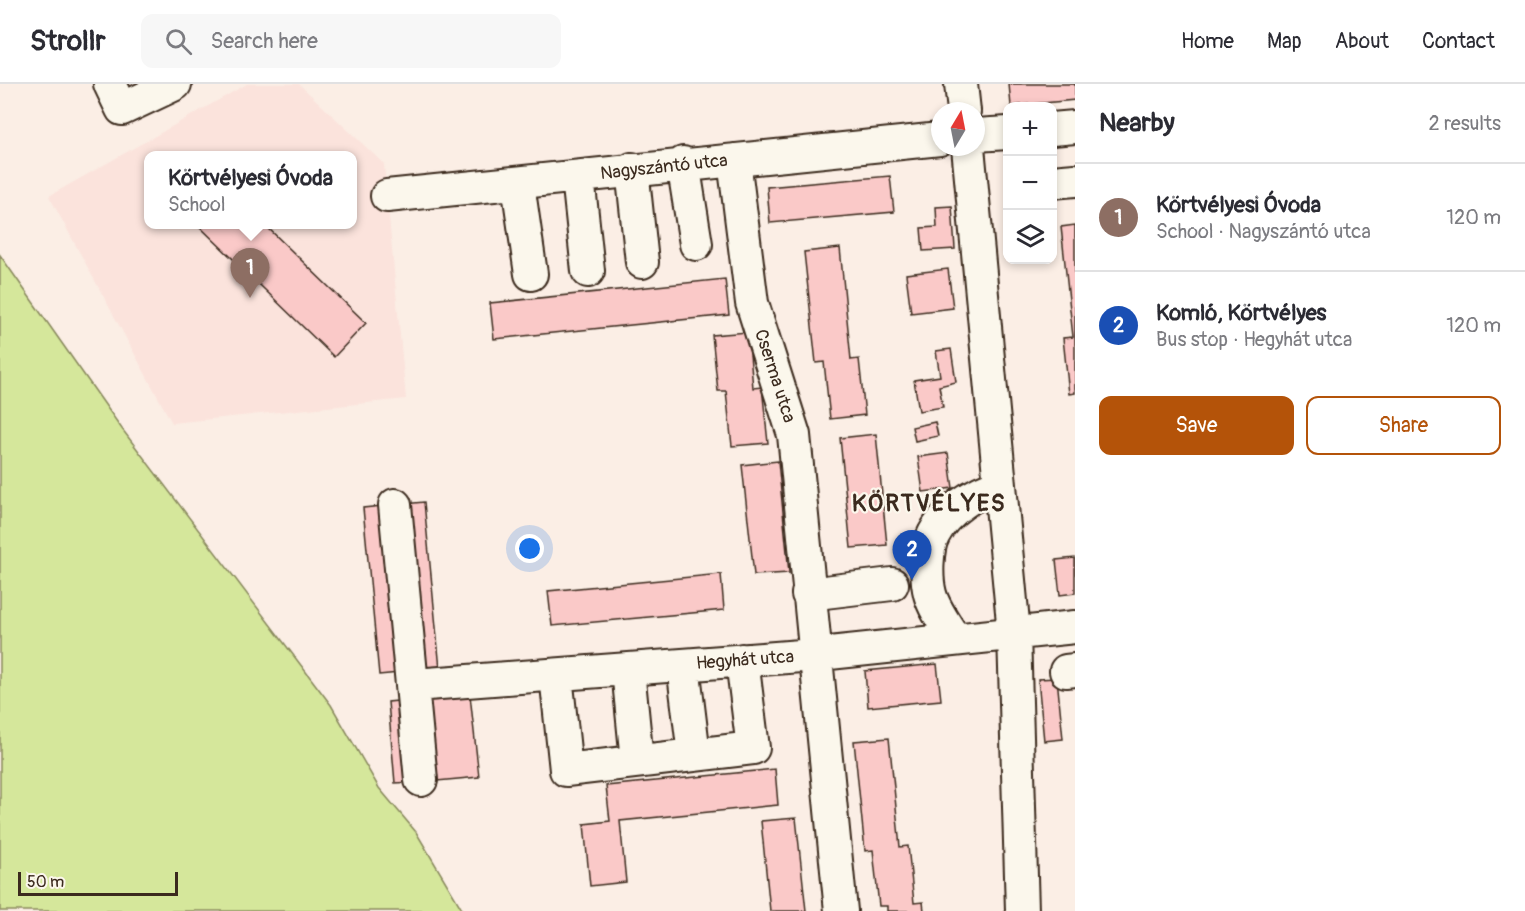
<!DOCTYPE html>
<meta charset="utf-8">
<style>
body{margin:0;font-family:Pangolin,sans-serif;background:#f7f7f7;color:#2b2b33}
.controls{position:absolute;right:18px;top:18px;display:grid;overflow:hidden;border-radius:12px;box-shadow:0 3px 9px #0003}
.controls button{width:54px;height:54px;display:grid;place-items:center;padding:0;border:0;border-bottom:2px solid #e1e1e2;background:#fff;color:#2b2b33;font:30px sans-serif}
.compass{position:absolute;left:931px;top:18px;width:54px;height:54px;border-radius:50%;background:#fff;box-shadow:0 3px 9px #0003;rotate:10deg}
.scale{position:absolute;left:18px;bottom:15px;width:160px;box-sizing:border-box;padding-left:6px;border:3px solid #3b2a1e;border-top:0;font-size:16px;line-height:21px;white-space:nowrap;color:#3b2a1e;-webkit-text-stroke:4px #fbf7ec;paint-order:stroke}
.you{position:absolute;left:530px;top:465px;width:21px;height:21px;margin:-15px;border:4px solid #fff;border-radius:50%;background:#1a73e8;box-shadow:0 0 0 9px #1a73e833}
.badge{display:grid;place-items:center;width:39px;height:39px;border-radius:50%;background:#b45309;color:#fff;font-size:20px;font-weight:700}
.pin{position:absolute;translate:-50% -50px;filter:drop-shadow(0 2px 3px #0008)}
.pin::after{content:'';position:absolute;top:32px;width:21px;height:18px;background:inherit;clip-path:polygon(0 0,100% 0,50% 100%)}
.popup{position:absolute;left:144px;top:67px;width:213px;height:78px;box-sizing:border-box;display:grid;place-content:center;border-radius:12px;background:#fff;filter:drop-shadow(0 2px 4px #0005);font-size:20px;white-space:nowrap;color:#7c7c81}
.popup b{font-size:22px;color:#2b2b33}
.popup::after{content:'';position:absolute;left:50%;top:100%;margin-left:-12px;border:12px solid transparent;border-top-color:#fff}
.list{margin:0;padding:0;list-style:none}
h2{display:flex;justify-content:space-between;align-items:center;height:78px;margin:0;padding:0 24px;font-size:26px}
h2 small{font-size:20px;font-weight:400;color:#7c7c81}
.list li{display:grid;grid-template-columns:39px 1fr auto;gap:18px;align-items:center;box-sizing:border-box;height:108px;padding:0 24px;border-top:2px solid #e1e1e2}
.list b{display:block;font-size:22px;white-space:nowrap}
.list p{margin:0;font-size:20px;white-space:nowrap;color:#7c7c81}
.list em{font-size:20px;font-style:normal;color:#7c7c81}
.actions{display:flex;gap:12px;padding:18px 24px}
.actions a{flex:1;padding:14px 0;border:2px solid #b45309;border-radius:12px;text-align:center;font-size:21px;color:#b45309}
.actions .main{background:#b45309;color:#fff}
.icon{flex:none;width:33px;height:33px;fill:none;stroke:currentColor;stroke-width:2;stroke-linecap:round;stroke-linejoin:round}
.map{position:relative;flex:none;width:1075px;height:827px;overflow:hidden}
header{display:flex;align-items:center;gap:36px;box-sizing:border-box;height:84px;padding:0 30px;background:#fff;border-bottom:2px solid #e1e1e2}
header strong{font-size:28px}
nav{display:flex;gap:33px;margin-inline-start:auto;font-size:21px}
.search{width:420px;height:54px;background:#f7f7f7;display:flex;align-items:center;gap:15px;box-sizing:border-box;padding:0 21px;border-radius:12px;color:#7c7c81;font-size:22px}
main{display:flex}
aside{flex:1;background:#fff}
.map>svg:first-child{display:block}
</style>
<header>
<strong>Strollr</strong>
<div class="search"><svg class="icon" aria-label="search" viewBox="0 0 24 24"><circle cx="10" cy="10" r="6"/><path d="M15 15l6 6"/></svg>Search here</div>
<nav><a>Home</a><a>Map</a><a>About</a><a>Contact</a></nav>
</header>
<main>
<div class="map">
<svg width="1075" height="827" viewBox="0 0 1075 827">
<rect width="100%" height="100%" fill="#fbeee5"/>
<filter id="ink" filterUnits="userSpaceOnUse"><feTurbulence type="fractalNoise" baseFrequency=".0167" numOctaves="2"/><feDisplacementMap in="SourceGraphic" scale="12" xChannelSelector="R" yChannelSelector="G"/><feConvolveMatrix kernelMatrix="1 2 1 2 8 2 1 2 1" color-interpolation-filters="sRGB"/></filter>
<g filter="url(#ink)">
<path fill="#fbe3dc" fill-rule="evenodd" d="M247,0H299L384,80L406,315L172,339L49,112ZM148,71H352V140H148Z"/>
<path fill="#d5e79b" stroke="#88885c" stroke-width="1.5" d="M0,171L122,345L331,621L379,704L416,748L463,827H0Z"/>
<path fill="#fac9c8" stroke="#3b2a1e" stroke-width="1.5" d="M1009,0H1075V16L1011,22Z
M890,92L894,128L770,139L767,103Z
M952,122L955,165L923,167L921,144L937,143L936,123Z
M197,140H264L366,239L334,273Z
M1075,141V309L1069,310L1063,254L1073,253L1061,143Z
M840,164L851,276L859,275L865,331L830,335L824,278L816,279L804,168Z
M948,185L953,224L911,229L906,190Z
M725,195L729,231L494,255L490,219Z
M748,248L753,304L762,303L768,359L732,362L726,307H718L712,251Z
M951,265L956,298L939,302L943,323L919,327L914,296L940,292L936,267Z
M935,338L938,352L915,357L912,343Z
M876,350L887,461L851,464L840,354Z
M948,369L953,404L923,408L918,373Z
M778,377L789,489L754,491L742,381Z
M424,418L440,585L421,587L404,420Z
M382,422L399,589L379,591L363,424Z
M1075,474V509L1060,511L1056,476Z
M721,490L724,526L552,542L548,507Z
M937,580L941,616L868,623L865,587Z
M1057,594L1063,655L1044,657L1038,595Z
M470,611L479,693L437,697L429,615Z
M407,616L414,698L395,699L388,618Z
M889,654L900,763L908,762L914,819L923,818L924,827H887V822H879L873,766L865,767L854,657Z
M775,685L778,721L620,737L626,798L590,802L584,740L610,737L606,702Z
M796,734L806,827H770L761,737Z"/>
<g fill="none" stroke-linecap="round" stroke-linejoin="round">
<defs>
<path id="minor" d="M110,0L122,25L175,0
M961,0L964,27
M1052,45L1075,43
M976,51L1008,49
M968,63L1014,549L1022,827
M734,76L752,219L794,351L841,827
M683,79L696,160
M632,85L642,178
M578,93L588,187
M1052,98L1075,96
M518,100L531,190
M387,112L940,55
M395,421L421,696
M808,510L892,500
M954,554C946,541 934,525 930,510C926,495 926,464 934,450C946,427 975,408 999,401
M683,581L694,671
M628,586L637,677
M1066,587L1075,586
M556,591L566,686L753,664L742,576
M414,601L801,572L1075,543"/>
</defs>
<use href="#minor" stroke="#3b2a1e" stroke-width="36"/>
<use href="#minor" stroke="#fbf7ec" stroke-width="32"/>
</g>
</g>
<g text-anchor="middle" dominant-baseline="central" stroke-width="4.5" stroke-linejoin="round" paint-order="stroke">
<g font-size="18" fill="#3b2a1e" stroke="#fbf7ec">
<text transform="translate(664 83) rotate(-6)">Nagyszántó utca</text>
<text transform="translate(775 292) rotate(72)">Cserma utca</text>
<text transform="translate(745 576) rotate(-4)">Hegyhát utca</text>
</g>
<g font-size="24" font-weight="bold" letter-spacing="1.5" fill="#3b2a1e" stroke="#fbf7ec">
<text x="929" y="419">KÖRTVÉLYES</text>
</g>
</g>
</svg>
<div class="controls">
<button>+</button>
<button>−</button>
<button><svg class="icon" aria-label="layers" viewBox="0 0 24 24"><path d="M12 4l9 5-9 5-9-5zM3 14l9 5 9-5"/></svg></button>
</div>
<svg class="compass" viewBox="-18 -18 36 36"><path d="M0-13l5 13h-10z" fill="#e53935"/><path d="M0 13l5-13h-10z" fill="#7c7c81"/></svg>
<div class="scale">50 m</div>
<div class="you"></div>
<div class="pin badge" style="left:250px;top:214px;background:#8d6e63">1</div>
<div class="popup"><b>Körtvélyesi Óvoda</b>School</div>
<div class="pin badge" style="left:912px;top:496px;background:#1a4fb4">2</div>
</div>
<aside>
<h2>Nearby<small>2 results</small></h2>
<ul class="list">
<li><span class="badge" style="background:#8d6e63">1</span><div><b>Körtvélyesi Óvoda</b><p>School · Nagyszántó utca</p></div><em>120 m</em></li>
<li><span class="badge" style="background:#1a4fb4">2</span><div><b>Komló, Körtvélyes</b><p>Bus stop · Hegyhát utca</p></div><em>120 m</em></li>
</ul>
<div class="actions"><a class="main">Save</a><a>Share</a></div>
</aside>
</main>
